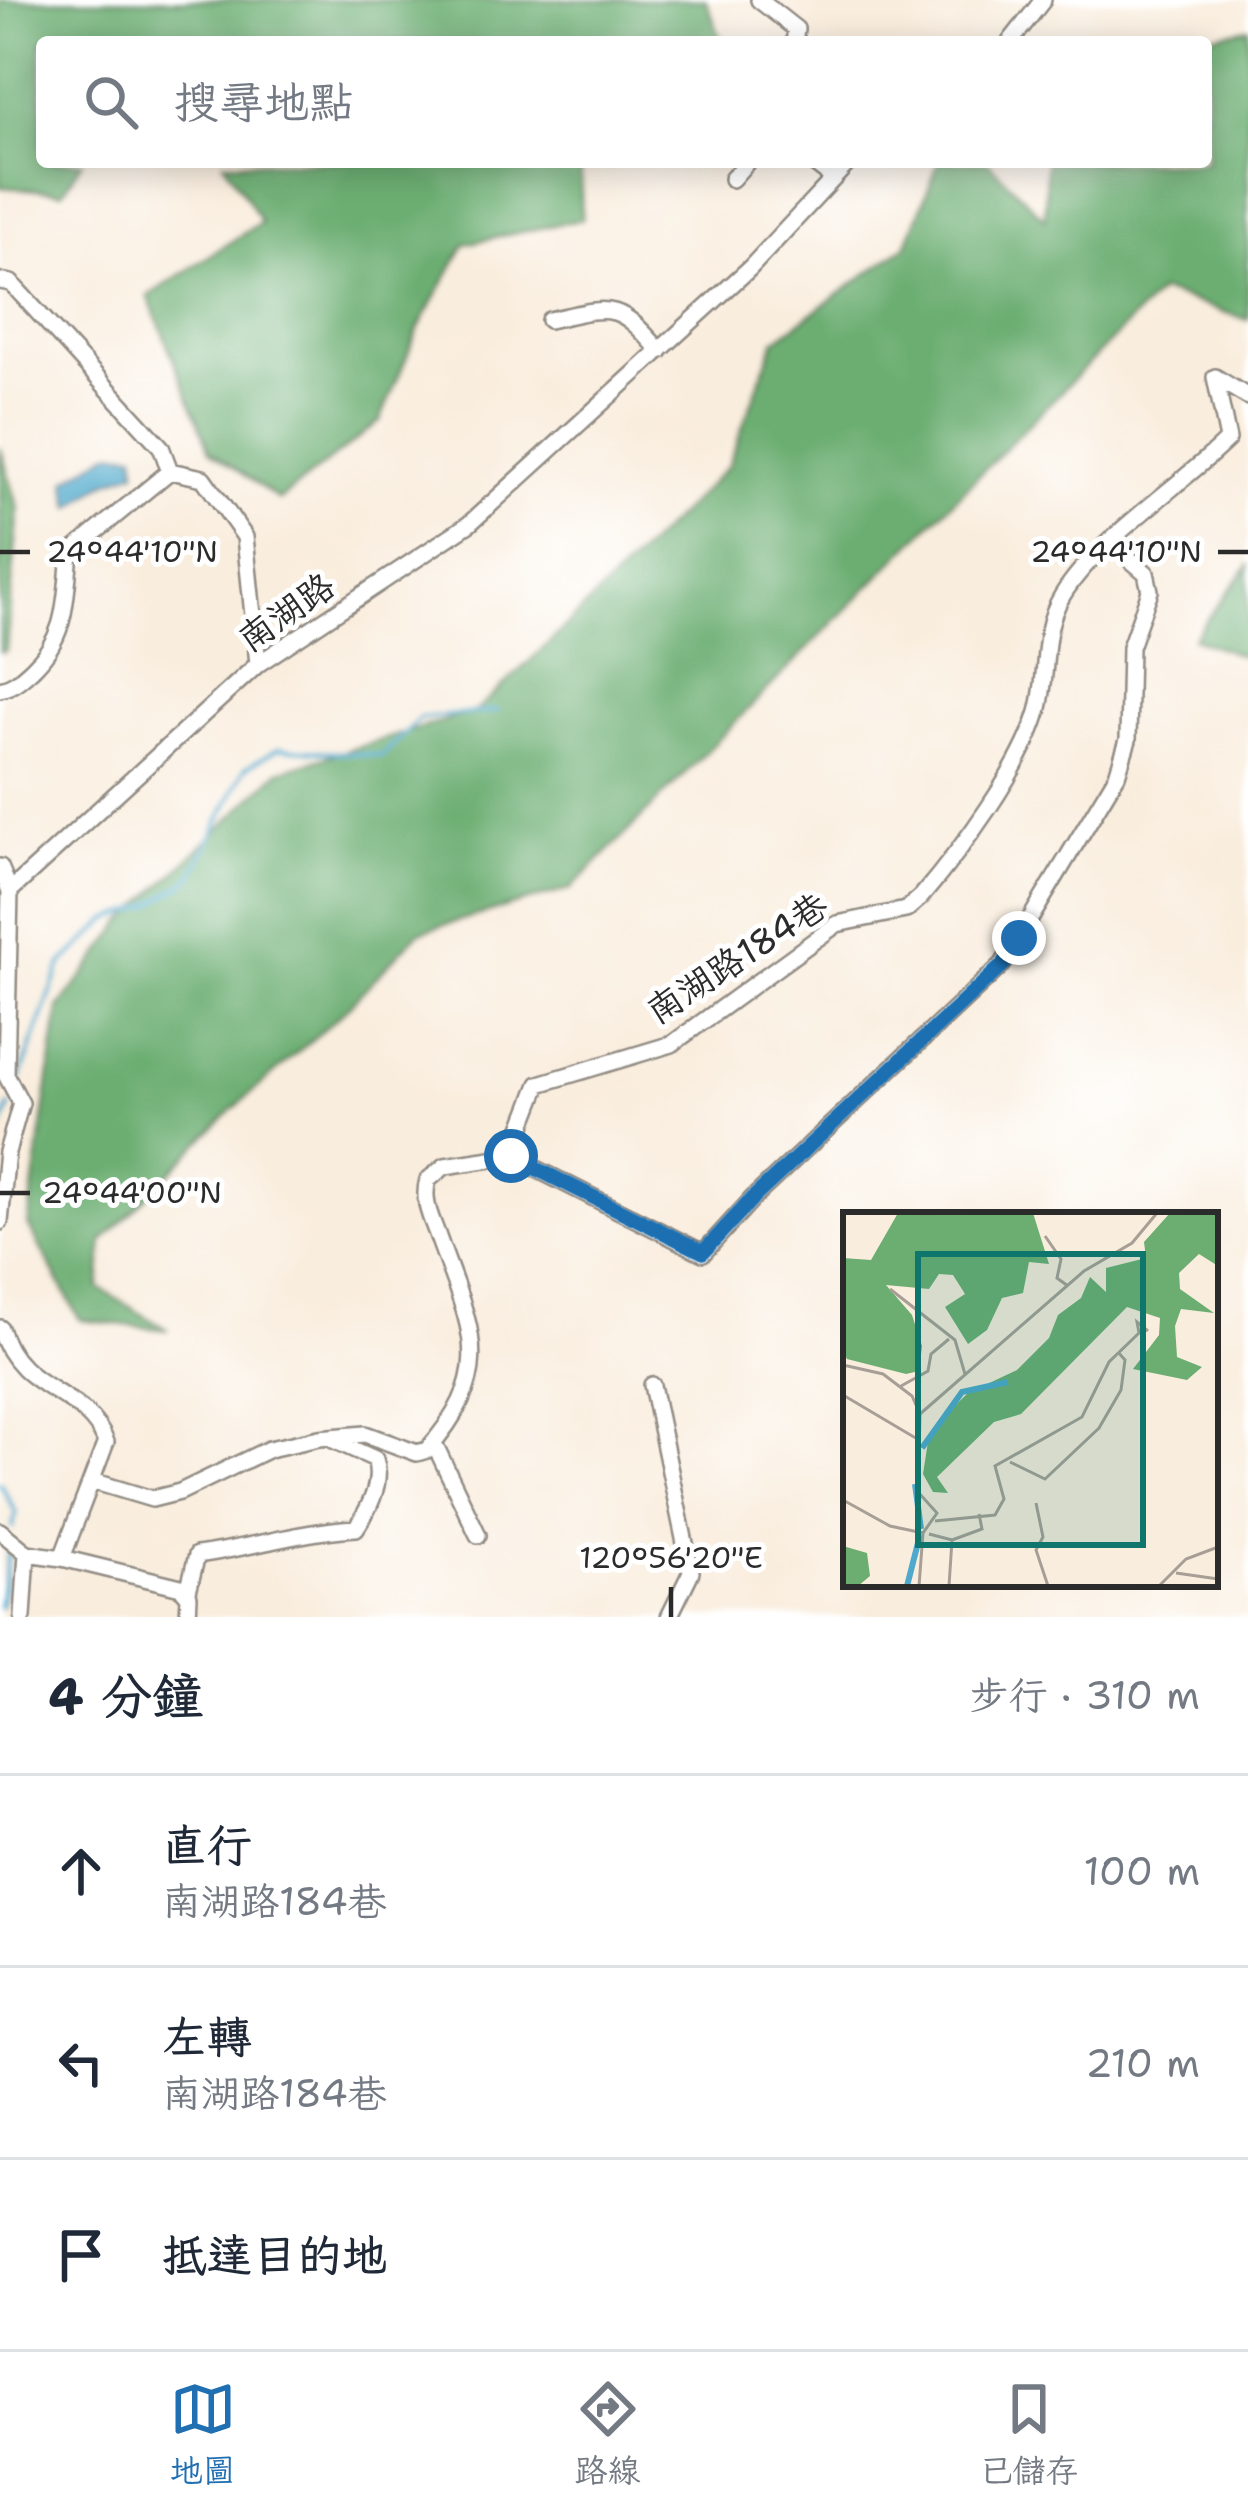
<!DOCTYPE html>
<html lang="zh-TW">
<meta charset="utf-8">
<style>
body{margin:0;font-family:"Shantell Sans","LXGW WenKai TC",sans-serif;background:#f6f6f7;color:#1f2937}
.stop{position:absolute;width:36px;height:36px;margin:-27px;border:9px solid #1f6fb2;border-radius:50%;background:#fff}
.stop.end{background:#1f6fb2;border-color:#fff;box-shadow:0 3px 12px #0008}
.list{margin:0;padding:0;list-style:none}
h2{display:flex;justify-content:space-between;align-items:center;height:156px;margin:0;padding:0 48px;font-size:51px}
h2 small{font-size:39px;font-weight:400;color:#747a83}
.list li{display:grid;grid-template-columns:78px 1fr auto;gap:36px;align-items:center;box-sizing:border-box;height:192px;padding:0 48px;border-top:3px solid #e0e1e3}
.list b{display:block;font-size:45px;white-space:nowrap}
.list p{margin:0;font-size:39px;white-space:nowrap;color:#747a83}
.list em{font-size:39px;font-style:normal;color:#747a83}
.icon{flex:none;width:66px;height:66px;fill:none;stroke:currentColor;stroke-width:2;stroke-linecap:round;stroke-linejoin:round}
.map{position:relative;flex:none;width:1248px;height:1617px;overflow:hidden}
.search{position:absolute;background:#fff;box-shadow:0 6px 30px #0003;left:36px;right:36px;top:36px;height:132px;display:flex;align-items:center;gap:30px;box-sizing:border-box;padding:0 42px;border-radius:12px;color:#747a83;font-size:45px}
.sheet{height:732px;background:#fff}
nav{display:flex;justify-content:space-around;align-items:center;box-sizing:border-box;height:168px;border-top:3px solid #e0e1e3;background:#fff;font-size:33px;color:#747a83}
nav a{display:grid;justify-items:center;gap:6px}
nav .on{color:#1f6fb2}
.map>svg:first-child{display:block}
</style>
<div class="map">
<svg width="1248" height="1617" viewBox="0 0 1248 1617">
<rect width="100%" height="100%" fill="#fff"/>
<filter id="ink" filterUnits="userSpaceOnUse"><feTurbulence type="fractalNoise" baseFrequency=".00833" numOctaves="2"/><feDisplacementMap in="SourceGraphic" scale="24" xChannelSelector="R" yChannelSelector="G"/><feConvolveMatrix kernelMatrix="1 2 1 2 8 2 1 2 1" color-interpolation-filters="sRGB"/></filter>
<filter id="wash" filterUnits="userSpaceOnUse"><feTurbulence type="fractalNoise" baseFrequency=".004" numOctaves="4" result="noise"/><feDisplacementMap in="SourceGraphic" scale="48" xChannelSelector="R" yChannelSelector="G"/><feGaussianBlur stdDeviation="2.7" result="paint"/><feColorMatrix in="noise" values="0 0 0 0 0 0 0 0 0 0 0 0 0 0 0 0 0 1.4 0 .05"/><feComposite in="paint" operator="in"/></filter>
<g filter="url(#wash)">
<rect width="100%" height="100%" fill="#f9eddd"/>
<path fill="#6cae72" stroke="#4c6c4e" stroke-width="3" d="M0,0H706L722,42H42V162H82L63,192L0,187Z
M1248,28V320L1160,291L571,889L419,932L342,1013L230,1112L103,1241L99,1288L168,1330L80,1320L28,1225L59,1008L123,923L279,771L476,711L548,644L728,466L775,340L906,246L939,162H988L1045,219L1046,162H1206V42H1179Z
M224,162H580L582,219L465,244L419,327L380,421L279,500L210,450L148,296L261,222Z
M0,447L19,509L6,651L0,652Z
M1248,566V658L1193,638Z"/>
<path fill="#4ea9cc" stroke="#3c6a7c" stroke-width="3" d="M111,452L135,454L136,471L106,482L71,508L66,481Z"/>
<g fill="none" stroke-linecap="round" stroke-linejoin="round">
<path stroke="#4ea9cc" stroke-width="4.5" d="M20,1078L61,965L108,920L149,906L191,879L245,768L279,748L382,756L420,718L498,711
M0,1132L10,1106
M0,1483L16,1513L13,1527
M0,1607L9,1550"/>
</g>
</g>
<g filter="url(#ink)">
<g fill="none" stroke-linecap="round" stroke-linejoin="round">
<defs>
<path id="minor" d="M759,0L796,29L794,42
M1010,42L1043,0
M812,162L833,178
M732,179L747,162
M0,281L11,283L161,447L170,471L203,478L245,537L258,664
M549,320C612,306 617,301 660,351
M0,689C14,686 21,679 32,669C68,635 65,600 70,553L170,471
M0,867L10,891L6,1075L21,1103L7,1152L0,1222
M10,891L258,664L469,524L750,268L849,162
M511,1156L539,1084L672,1044L837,924L906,910L921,897C960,851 1021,770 1038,712C1049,673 1040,632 1062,596C1096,540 1180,487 1228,439L1215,377L1248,397
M0,1328C19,1394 85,1388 106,1442L62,1558L27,1553L23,1617
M652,1385L691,1572L669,1617
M434,1443L478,1535
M92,1481L152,1499L180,1492L269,1449L319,1438L365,1434L417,1453L427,1450C500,1367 469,1326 437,1234C430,1216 422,1199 428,1180L445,1166L511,1156L703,1253L753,1198L1003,964L1117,775L1128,740L1130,647L1150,591L1146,573L1112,544
M0,1531L27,1553
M62,1558L181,1587L189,1596L188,1617
M188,1591L197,1555C251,1548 300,1531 356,1528C369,1509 383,1482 375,1459L333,1440"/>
</defs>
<use href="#minor" stroke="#928c84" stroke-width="20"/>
<use href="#minor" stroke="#fff" stroke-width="15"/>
</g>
</g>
<g fill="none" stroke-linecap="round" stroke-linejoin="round" filter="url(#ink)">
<path stroke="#1f6fb2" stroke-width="15" d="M511,1156L703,1252L753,1198L1004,964L1019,938"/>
</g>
<path fill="none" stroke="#2b2b2b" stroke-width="4.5" d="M0,552H30M1218,552H1248M0,1193H30M671,1587V1617"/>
<g text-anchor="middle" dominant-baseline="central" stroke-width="10" stroke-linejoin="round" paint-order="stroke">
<g font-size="36" fill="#2b2b2b" stroke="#fff">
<text transform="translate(286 612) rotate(-35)">南湖路</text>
<text transform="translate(737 958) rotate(-33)">南湖路184巷</text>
</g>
</g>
<g transform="translate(843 1212)">
<rect width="375" height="375" fill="#f9eddd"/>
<path d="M55,1H190L206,52L186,50L180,81L159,86L144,118L125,132L102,95L122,82L110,63L96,62L86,77L43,73L69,103L79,134L76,159L63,162L4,147L0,139V46L28,48ZM327,1H375V54L356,42L336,61L337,77L371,101L338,97L332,114L334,145L359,155L344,168L290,157L316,123L317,106L284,95L178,202L151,210L94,265L105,281L90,280L80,262L86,223L97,208L125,181L174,158L206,126L215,103L238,86L247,65L263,80V56L303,46L301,30ZM0,334L24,341L27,364L15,374H0Z" fill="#6cae72"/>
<path fill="none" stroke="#4ea9cc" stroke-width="6" d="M79,236L119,180L165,170M72,272L78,317M64,374L77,323"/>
<path fill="none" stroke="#a79f96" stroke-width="3" d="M202,24L218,47L214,66L225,74M47,77L112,128L122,162M0,153L40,162L69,184L77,202L75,280L94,301L80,321L76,374M58,174L85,159L88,142L106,127M0,183L76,228M77,202L241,59L289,31L314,1M167,250L202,267L256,216L278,178L282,148L275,140M0,288L47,314L80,321M193,291L200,325L193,338L205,374M92,309L152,303L161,287L152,254L239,205L266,150L296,121L294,110L305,119M86,322L109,328L106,374M109,328L139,317L136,302M333,361L375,367M316,374L343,347L375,335"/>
<path fill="#0f766e" fill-opacity="0.15" stroke="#0f766e" stroke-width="6" d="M75,42H300V333H75Z"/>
<rect width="375" height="375" fill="none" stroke="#2b2b2b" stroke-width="6"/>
</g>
<g font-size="30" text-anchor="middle" fill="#2b2b2b" stroke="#fff" stroke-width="10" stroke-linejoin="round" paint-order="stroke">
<text x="132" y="562">24°44'10"N</text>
<text x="1116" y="562">24°44'10"N</text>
<text x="132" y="1203">24°44'00"N</text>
<text x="671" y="1568">120°56'20"E</text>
</g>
</svg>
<div class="stop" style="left:511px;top:1156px"></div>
<div class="stop end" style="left:1019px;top:938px"></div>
<div class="search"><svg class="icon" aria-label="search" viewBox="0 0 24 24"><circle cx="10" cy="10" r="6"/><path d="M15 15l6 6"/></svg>搜尋地點</div>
</div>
<section class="sheet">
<h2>4 分鐘<small>步行 · 310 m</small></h2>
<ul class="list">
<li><svg class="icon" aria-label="ahead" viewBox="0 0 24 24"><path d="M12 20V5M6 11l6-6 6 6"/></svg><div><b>直行</b><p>南湖路184巷</p></div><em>100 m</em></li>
<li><svg class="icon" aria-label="left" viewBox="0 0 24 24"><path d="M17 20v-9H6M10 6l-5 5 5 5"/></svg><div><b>左轉</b><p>南湖路184巷</p></div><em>210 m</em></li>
<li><svg class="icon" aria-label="arrive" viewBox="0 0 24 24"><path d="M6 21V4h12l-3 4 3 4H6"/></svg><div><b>抵達目的地</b></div></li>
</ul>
</section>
<nav>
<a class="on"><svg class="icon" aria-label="map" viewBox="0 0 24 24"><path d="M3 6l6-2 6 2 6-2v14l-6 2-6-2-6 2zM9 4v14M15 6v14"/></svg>地圖</a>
<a><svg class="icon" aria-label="directions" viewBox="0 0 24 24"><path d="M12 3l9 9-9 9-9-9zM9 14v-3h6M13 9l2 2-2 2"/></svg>路線</a>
<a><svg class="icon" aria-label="saved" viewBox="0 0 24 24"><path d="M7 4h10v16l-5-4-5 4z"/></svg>已儲存</a>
</nav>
